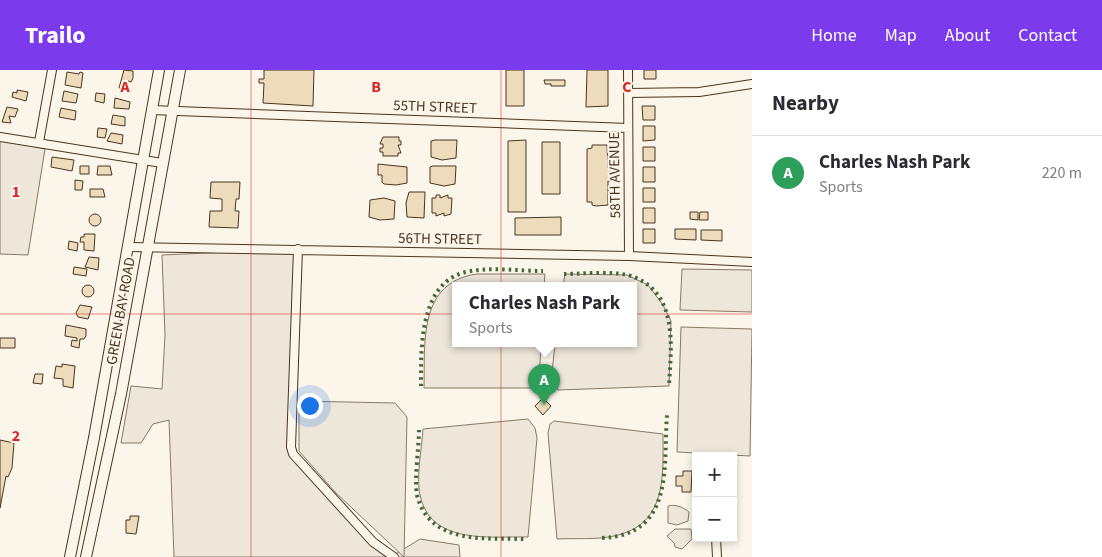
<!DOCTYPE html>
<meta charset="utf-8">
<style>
body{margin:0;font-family:"Source Sans 3",sans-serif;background:#f2f2f3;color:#2b2b33}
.controls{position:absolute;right:15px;bottom:15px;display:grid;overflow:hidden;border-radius:0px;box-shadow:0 2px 8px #0003}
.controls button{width:45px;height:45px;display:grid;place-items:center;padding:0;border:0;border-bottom:1px solid #e1e1e2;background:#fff;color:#2b2b33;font:25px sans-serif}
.you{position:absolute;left:309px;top:335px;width:18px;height:18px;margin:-12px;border:4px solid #fff;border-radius:50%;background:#1a73e8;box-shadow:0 0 0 8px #1a73e833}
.badge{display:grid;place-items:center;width:32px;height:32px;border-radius:50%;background:#7c3aed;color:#fff;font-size:16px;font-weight:700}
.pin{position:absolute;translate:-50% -41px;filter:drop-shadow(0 1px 2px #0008)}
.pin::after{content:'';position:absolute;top:26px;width:18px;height:15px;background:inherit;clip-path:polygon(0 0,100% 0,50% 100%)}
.popup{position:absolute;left:452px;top:212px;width:185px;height:65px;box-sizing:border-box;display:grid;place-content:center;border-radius:0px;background:#fff;filter:drop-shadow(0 1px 4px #0005);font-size:16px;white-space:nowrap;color:#7c7c81}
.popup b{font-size:19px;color:#2b2b33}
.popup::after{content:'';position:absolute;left:50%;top:100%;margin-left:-10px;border:10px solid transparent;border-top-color:#fff}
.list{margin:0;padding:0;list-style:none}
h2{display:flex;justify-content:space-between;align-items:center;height:65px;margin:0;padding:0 20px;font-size:21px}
h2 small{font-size:16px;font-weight:400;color:#7c7c81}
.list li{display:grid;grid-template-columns:32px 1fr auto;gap:15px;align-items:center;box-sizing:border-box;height:75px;padding:0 20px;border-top:1px solid #e1e1e2}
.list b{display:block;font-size:19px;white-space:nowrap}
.list p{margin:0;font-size:16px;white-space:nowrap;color:#7c7c81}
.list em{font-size:16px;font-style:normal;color:#7c7c81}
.map{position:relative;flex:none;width:752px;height:487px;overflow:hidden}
header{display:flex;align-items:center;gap:30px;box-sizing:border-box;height:70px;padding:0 25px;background:#7c3aed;color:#fff}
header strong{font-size:24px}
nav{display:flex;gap:28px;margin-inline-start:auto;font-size:18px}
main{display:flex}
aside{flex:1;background:#fff}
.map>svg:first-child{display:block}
</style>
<header>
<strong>Trailo</strong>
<nav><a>Home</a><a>Map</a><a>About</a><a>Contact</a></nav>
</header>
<main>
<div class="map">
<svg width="752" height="487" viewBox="0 0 752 487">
<rect width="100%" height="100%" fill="#fbf6e9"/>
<path fill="#ede6d9" stroke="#887966" d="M0,69L45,79L28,185L0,184Z
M298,179L291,377L373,472L394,485L420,469L459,475L460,487H174L169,350L153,354L141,373H121L131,316L162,319L165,265L162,185Z
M477,204H545L544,216H455V274H541L539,312L535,318H424C425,273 418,212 477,204Z
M565,204L627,205L648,215L663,235L671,251L669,316L558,320L551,311L555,274H633V216H563Z
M681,257L752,259L750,386L677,382Z
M528,349L535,358L537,368L528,467C491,466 434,475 421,429C415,411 422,378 423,359Z
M554,351L663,364C663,407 667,455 614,466C596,470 575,468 557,469L548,363L550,354Z
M668,436C675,434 683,437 689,442L688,451L677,455L668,453Z
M675,459H691L692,469L682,479L675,477L674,473L667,466Z"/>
<path fill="#ede7d9" stroke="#887966" d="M682,199L752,200V242L680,240Z
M299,331L395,333L407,347L404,487L335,422L299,381Z"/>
<path fill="#ecdcbc" stroke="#4a3520" d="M124,0L133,1V8L131,12L128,11L126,20L119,18Z
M264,0H314L313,36L263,33L264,13H259V9H264Z
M506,0H524V36H506Z
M587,0H608V36L586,37Z
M644,0H656V9H644Z
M67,2L79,4L80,2L83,3L81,18L65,15Z
M544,10H565V16H551V14H545Z
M17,20L28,22L26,31L12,27L13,22L17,23Z
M64,21L78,24L76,33L62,31Z
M96,23L105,24L104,33L95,31Z
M115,28L130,32L129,39L114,38Z
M642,36H655V50H643Z
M7,37L18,39L15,47L9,46L11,53L2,52Z
M61,38L76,41L75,50L59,47Z
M113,45L125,47V56L111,54Z
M643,56H655V70L643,71Z
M98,58L107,59L105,68L97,67Z
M111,63L123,65L122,74L107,71Z
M383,67H399V71H401V75H398L401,83H398V86H383V82H380V78H383V74H380Z
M435,70H457L456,88L442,90L431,87V71Z
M526,70V142H508V71Z
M542,72H560V124H542Z
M592,75H607L608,98H611V111H608V135L596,136L592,135V132H587V79L592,78Z
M643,77H655V91H643Z
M52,87L74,90L72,101L51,97Z
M378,94L407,97V113L396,115L384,114L382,112V105H378Z
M80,96H89V104H80Z
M98,96H110L112,105H97Z
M433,96H456L455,114L444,116L430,113V97Z
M643,97H655V112H643Z
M75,110L83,111L82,120H75Z
M211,112H240L239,129H236L235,141H239L238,158L209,157L210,141H222V129L210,128Z
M643,118H655V132H643Z
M90,119H103L105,127H90Z
M409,122H425L424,148L407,147L406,133Z
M436,125H440V128L448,125V128H452L451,144L444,146V143L436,146V143H432V128H436Z
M384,128L395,131L394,149L380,150L369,147L370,130Z
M643,138H655V153H643Z
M690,142H698V150L690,149Z
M700,142H708V150H699Z
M89 150a6 6 0 1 1 12 0a6 6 0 1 1-12 0Z
M561,147V165H515V148Z
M643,159H655V173H643Z
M675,159H696V170L675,169Z
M701,160H722V171L701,170Z
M84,164H95L94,181L84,180V172H80L81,167H84Z
M69,171L78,173L77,181L68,179Z
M89,187L99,188L98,200L85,197Z
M74,197L87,199L86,206L73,204Z
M82 221a6 6 0 1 1 12 0a6 6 0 1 1-12 0Z
M80,235L92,237L88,249L78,247L76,243Z
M66,255L86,259V266L84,269H80L79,278L71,276L72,270L77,271V268L65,266Z
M0,268H15V278H0Z
M62,294L75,296L73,318L63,316V309L54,308L56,296L62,297Z
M35,304H43L42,314L33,313Z
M543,328L551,336L543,345L535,336Z
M0,370L14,373L12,398L8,407L6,406L0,438Z
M683,401H692L691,422H682V416H676V406H683Z
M130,446H139L136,464L126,463V450H130Z"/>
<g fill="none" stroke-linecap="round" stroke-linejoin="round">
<defs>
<path id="minor" d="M628,0L629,186
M628,23L699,22L752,14
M151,40L628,58
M0,67L162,93
M39,72L52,0
M128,177L629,186L752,192
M298,179L291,377L293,384L373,472L394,487
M716,468L717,487"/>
<path id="major" d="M70,487L94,368L159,0
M86,487L121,324L180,0"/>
</defs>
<use href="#minor" stroke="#4a3520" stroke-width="10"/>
<use href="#major" stroke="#4a3520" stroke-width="12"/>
<use href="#minor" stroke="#fbf6e9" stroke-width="8"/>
<use href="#major" stroke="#fbf6e9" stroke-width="10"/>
<path stroke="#436837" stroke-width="4" stroke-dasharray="2.5 4" stroke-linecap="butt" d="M564,204C583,204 616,200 634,207C679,225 671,278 669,316
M421,316C421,280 419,217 462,203C487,196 518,201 543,201
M419,360C419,376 414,410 417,425C429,475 486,468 525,469
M602,468C675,465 663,396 667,345"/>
</g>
<path fill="none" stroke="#d62828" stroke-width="1" stroke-opacity="0.55" d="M251,0V487M501,0V487M0,244H752"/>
<g text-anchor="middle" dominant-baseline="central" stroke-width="4" stroke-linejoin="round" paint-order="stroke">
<g font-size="15" fill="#4a3520" stroke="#fbf6e9">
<text transform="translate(435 37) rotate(2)">55TH STREET</text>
<text transform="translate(615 105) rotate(-91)">58TH AVENUE</text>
<text transform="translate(440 169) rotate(1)">56TH STREET</text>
<text transform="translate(121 241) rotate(-80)">GREEN BAY ROAD</text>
</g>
</g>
<g font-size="16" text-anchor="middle" font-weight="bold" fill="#d62828" stroke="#fbf6e9" stroke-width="4" stroke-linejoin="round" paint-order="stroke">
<text x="125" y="22">A</text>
<text x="376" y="22">B</text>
<text x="627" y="22">C</text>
<text x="16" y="127">1</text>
<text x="16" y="371">2</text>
</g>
</svg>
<div class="controls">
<button>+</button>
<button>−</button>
</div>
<div class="you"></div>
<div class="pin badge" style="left:544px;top:335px;background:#2e9e5b">A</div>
<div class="popup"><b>Charles Nash Park</b>Sports</div>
</div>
<aside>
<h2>Nearby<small></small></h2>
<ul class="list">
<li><span class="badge" style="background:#2e9e5b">A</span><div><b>Charles Nash Park</b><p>Sports</p></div><em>220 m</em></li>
</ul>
</aside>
</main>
